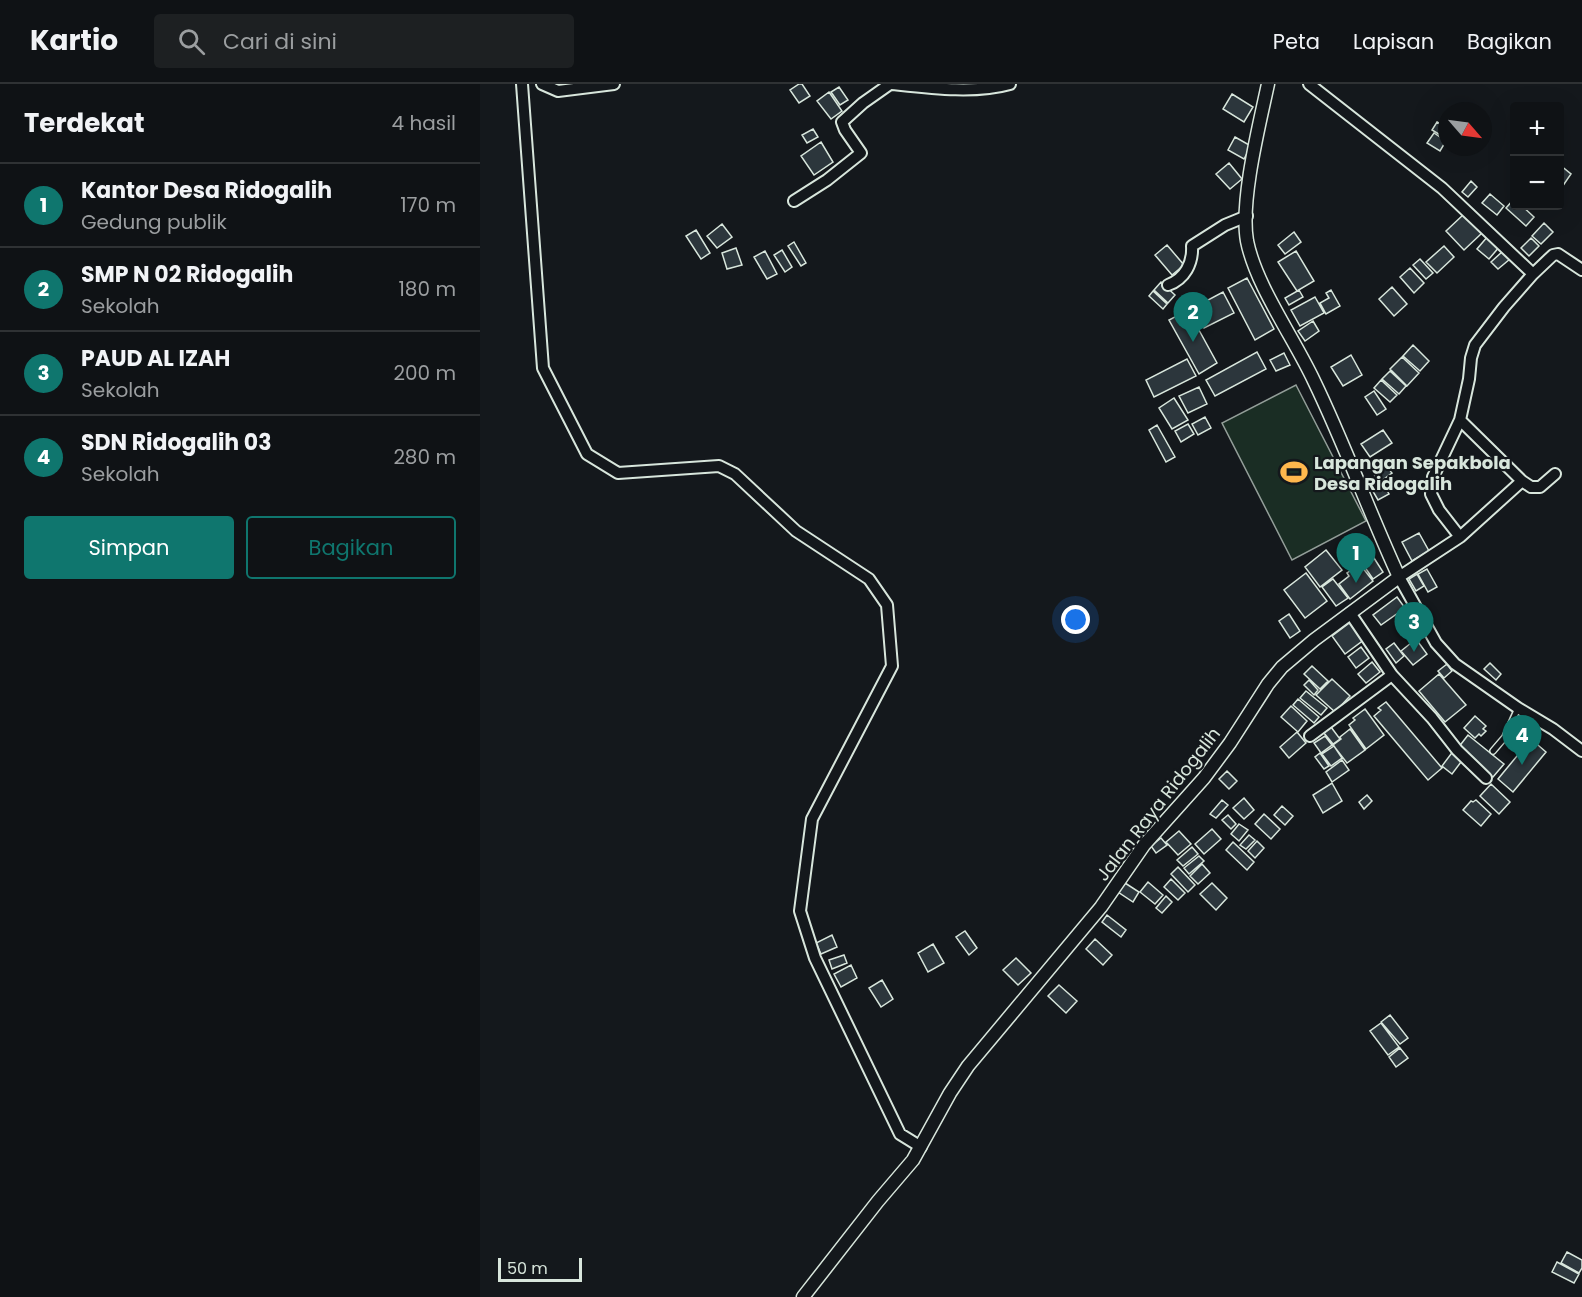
<!DOCTYPE html>
<html lang="id">
<meta charset="utf-8">
<style>
body{margin:0;font-family:Poppins,sans-serif;background:#1d2022;color:#f1f3f6}
.controls{position:absolute;right:18px;top:18px;display:grid;overflow:hidden;border-radius:6px;box-shadow:0 6px 24px #0002}
.controls button{width:54px;height:54px;display:grid;place-items:center;padding:0;border:0;border-bottom:2px solid #2f3234;background:#0f1215;color:#f1f3f6;font:30px sans-serif}
.compass{position:absolute;left:958px;top:18px;width:54px;height:54px;border-radius:50%;background:#0f1215;box-shadow:0 6px 24px #0002;rotate:118deg}
.scale{position:absolute;left:18px;bottom:15px;width:84px;box-sizing:border-box;padding-left:6px;border:3px solid #d8e6dc;border-top:0;font-size:16px;line-height:21px;white-space:nowrap;color:#d8e6dc;-webkit-text-stroke:4px #14181c;paint-order:stroke}
.you{position:absolute;left:596px;top:536px;width:21px;height:21px;margin:-15px;border:4px solid #fff;border-radius:50%;background:#1a73e8;box-shadow:0 0 0 9px #1a73e833}
.badge{display:grid;place-items:center;width:39px;height:39px;border-radius:50%;background:#0f766e;color:#fff;font-size:20px;font-weight:700}
.pin{position:absolute;translate:-50% -50px;filter:drop-shadow(0 2px 3px #0008)}
.pin::after{content:'';position:absolute;top:32px;width:21px;height:18px;background:inherit;clip-path:polygon(0 0,100% 0,50% 100%)}
.list{margin:0;padding:0;list-style:none}
h2{display:flex;justify-content:space-between;align-items:center;height:78px;margin:0;padding:0 24px;font-size:26px}
h2 small{font-size:20px;font-weight:400;color:#9b9ea0}
.list li{display:grid;grid-template-columns:39px 1fr auto;gap:18px;align-items:center;box-sizing:border-box;height:84px;padding:0 24px;border-top:2px solid #2f3234}
.list b{display:block;font-size:22px;white-space:nowrap}
.list p{margin:0;font-size:20px;white-space:nowrap;color:#9b9ea0}
.list em{font-size:20px;font-style:normal;color:#9b9ea0}
.actions{display:flex;gap:12px;padding:18px 24px}
.actions a{flex:1;padding:14px 0;border:2px solid #0f766e;border-radius:6px;text-align:center;font-size:21px;color:#0f766e}
.actions .main{background:#0f766e;color:#fff}
.icon{flex:none;width:33px;height:33px;fill:none;stroke:currentColor;stroke-width:2;stroke-linecap:round;stroke-linejoin:round}
.map{position:relative;flex:none;width:1102px;height:1213px;overflow:hidden}
header{display:flex;align-items:center;gap:36px;box-sizing:border-box;height:84px;padding:0 30px;background:#0f1215;border-bottom:2px solid #2f3234}
header strong{font-size:28px}
nav{display:flex;gap:33px;margin-inline-start:auto;font-size:21px}
.search{width:420px;height:54px;background:#1d2022;display:flex;align-items:center;gap:15px;box-sizing:border-box;padding:0 21px;border-radius:6px;color:#9b9ea0;font-size:22px}
main{display:flex}
aside{flex:1;background:#0f1215}
.map>svg:first-child{display:block}
</style>
<header>
<strong>Kartio</strong>
<div class="search"><svg class="icon" aria-label="search" viewBox="0 0 24 24"><circle cx="10" cy="10" r="6"/><path d="M15 15l6 6"/></svg>Cari di sini</div>
<nav><a>Peta</a><a>Lapisan</a><a>Bagikan</a></nav>
</header>
<main>
<aside>
<h2>Terdekat<small>4 hasil</small></h2>
<ul class="list">
<li><span class="badge">1</span><div><b>Kantor Desa Ridogalih</b><p>Gedung publik</p></div><em>170 m</em></li>
<li><span class="badge">2</span><div><b>SMP N 02 Ridogalih</b><p>Sekolah</p></div><em>180 m</em></li>
<li><span class="badge">3</span><div><b>PAUD AL IZAH</b><p>Sekolah</p></div><em>200 m</em></li>
<li><span class="badge">4</span><div><b>SDN Ridogalih 03</b><p>Sekolah</p></div><em>280 m</em></li>
</ul>
<div class="actions"><a class="main">Simpan</a><a>Bagikan</a></div>
</aside>
<div class="map">
<svg width="1102" height="1213" viewBox="0 0 1102 1213">
<rect width="100%" height="100%" fill="#14181c"/>
<path fill="#1a2d24" stroke="#939e99" stroke-width="1.5" d="M816,301L886,437L812,476L742,339Z"/>
<path fill="#2c363c" stroke="#d8e6dc" stroke-width="1.5" d="M319,0H322L330,12L319,19L310,6Z
M359,3L368,16L360,21L351,8Z
M349,8L362,27L351,35L337,17Z
M752,10L773,23L764,38L743,25Z
M957,38L967,44V55L952,46Z
M333,45L338,53L327,59L322,51Z
M954,49L966,57L960,67L947,59Z
M755,53L771,62L764,75L748,66Z
M341,58L353,78L334,91L321,72Z
M749,79L762,95L750,105L736,90Z
M1080,81L1091,90L1080,106Z
M991,97L997,103L988,113L982,108Z
M1010,110L1024,122L1017,131L1002,119Z
M1034,115V122H1042L1054,133L1046,142L1026,124Z
M984,130L1002,149L984,166L966,147Z
M1064,139L1073,148L1061,160L1052,152Z
M242,140L252,153L237,164L227,152Z
M216,146L230,169L221,175L206,152Z
M814,148L821,158L805,170L798,161Z
M1008,152L1020,162L1009,175L997,165Z
M1051,154L1059,162L1049,172L1041,164Z
M314,158L326,179L321,182L308,162Z
M687,161L704,181L692,191L675,171Z
M964,162L974,173L957,189L946,178Z
M256,164L262,181L247,185L242,169Z
M302,166L312,183L305,188L294,171Z
M285,167L297,190L287,195L274,173Z
M816,167L834,197L817,207L798,178Z
M1023,167L1030,175L1018,185L1011,178Z
M940,175L953,189L946,195L933,181Z
M930,184L944,199L934,209L920,193Z
M767,194L794,245L775,256L748,204Z
M681,198L695,211L688,219L674,206Z
M912,203L927,220L914,232L899,215Z
M819,206L823,213L809,221L805,214Z
M851,206L860,222L846,230L840,219L849,214L846,209Z
M673,207L687,220L683,225L669,212Z
M743,208L754,229L724,244L713,224Z
M835,213L844,229L820,242L811,226Z
M708,226L737,279L719,290L689,236Z
M833,237L839,247L825,257L818,247Z
M933,261L949,277L940,287L923,272Z
M777,268L786,285L735,312L726,296Z
M804,269L810,281L796,287L790,276Z
M871,271L882,291L863,302L851,283Z
M922,273L939,289L927,302L910,285Z
M707,275L716,292L674,313L666,296Z
M910,287L926,302L919,310L902,295Z
M901,296L917,311L910,318L894,304Z
M719,303L727,320L708,329L699,312Z
M894,307L906,325L897,331L885,313Z
M694,314L708,336L692,345L679,324Z
M725,333L731,344L718,351L712,340Z
M708,340L714,350L701,358L695,347Z
M677,341L695,373L686,378L669,346Z
M903,346L912,359L890,373L881,360Z
M901,375L912,389L900,398L889,384Z
M902,398L909,410L898,416L891,404Z
M939,449L949,467L932,477L922,458Z
M846,466L862,486L840,503L825,483Z
M894,474L903,488L893,495L884,482Z
M876,483L878,485L882,483L893,497L870,515L859,500L869,492L867,489Z
M947,485L957,503L948,508L938,490Z
M826,489L847,517L825,534L804,506Z
M937,490L944,502L936,507L929,495Z
M853,495L868,514L856,522L842,503Z
M917,513L925,524L901,541L893,531Z
M809,530L820,547L810,554L799,537Z
M872,537L885,555L865,570L852,552Z
M936,555L947,570L933,581L921,567Z
M914,559L924,572L916,579L906,565Z
M881,563L889,574L876,584L868,573Z
M892,578L900,588L886,599L878,590Z
M1010,579L1021,590L1016,596L1004,585Z
M967,580L972,587L964,594L958,587Z
M832,582L848,597L840,605L824,590Z
M959,590L986,621L965,638L939,607Z
M852,595L870,612L855,628L836,611Z
M829,596L838,606L834,611L824,601Z
M826,607L847,624L841,631L820,614Z
M818,615L839,633L834,639L813,621Z
M906,618L962,684L948,696L894,632L901,626L898,624Z
M811,622L827,637L818,648L801,633Z
M885,625L904,651L886,665L869,641L875,636L873,634Z
M995,632L1006,642L1003,645L1006,647L1001,652L999,650L995,654L984,644Z
M851,643L860,655L853,660L844,649Z
M870,645L885,666L867,679L853,661L861,655L860,653Z
M817,648L826,659L809,674L800,663Z
M988,651L1024,680L1013,693L978,664Z
M845,652L852,661L841,669L834,659Z
M1051,655L1066,668L1033,708L1018,695Z
M854,662L862,674L851,682L842,670Z
M974,666L984,674L972,690L962,682Z
M840,669L849,682L844,685L835,673Z
M862,676L869,686L852,698L846,688Z
M747,687L757,697L749,705L739,695Z
M852,699L862,717L843,729L833,711Z
M1011,700L1030,718L1019,730L1000,712Z
M887,711L892,717L884,725L879,718Z
M764,714L774,726L764,735L753,724Z
M742,716L748,721L736,734L730,730Z
M996,716L1011,730L1001,742L983,726L991,717L993,718Z
M802,722L813,732L805,741L794,731Z
M784,730L800,745L791,755L775,740Z
M748,731L756,740L751,745L742,736Z
M759,740L768,746L759,757L751,750Z
M732,745L741,755L724,770L715,760Z
M699,747L711,760L698,771L686,758Z
M769,751L775,756L766,765L760,761Z
M681,754L687,761L676,769L671,762Z
M777,757L784,764L775,774L768,767Z
M753,758L774,778L767,786L746,766Z
M712,763L718,770L703,782L697,776Z
M719,772L724,777L709,790L704,784Z
M722,780L730,789L718,800L710,792Z
M698,783L715,801L708,808L691,790Z
M691,795L705,809L698,816L684,803Z
M668,798L683,811L675,820L660,808Z
M645,799L659,808L653,818L638,808Z
M732,799L747,814L736,826L720,810Z
M686,812L692,818L682,829L676,824Z
M627,831L646,846L641,853L622,838Z
M485,847L497,864L489,871L476,853Z
M352,851L357,863L341,870L336,859Z
M615,855L632,871L623,881L606,865Z
M453,860L464,879L448,888L438,869Z
M364,871L367,879L352,885L349,876Z
M536,874L551,889L538,901L523,886Z
M371,881L377,894L361,903L354,890Z
M402,896L413,915L401,923L389,904Z
M579,901L597,917L586,929L568,912Z
M910,931L928,954L920,960L901,938Z
M901,939L919,963L908,971L890,947Z
M920,964L928,974L916,983L909,973Z
M1087,1168L1102,1176V1184L1099,1189L1081,1179Z
M1077,1178L1099,1190L1094,1199L1072,1188Z"/>
<g fill="none" stroke-linecap="round" stroke-linejoin="round">
<defs>
<path id="service" d="M1013,667L1025,653L1038,624"/>
<path id="minor" d="M42,0L63,284L107,370L138,389L239,382L255,390L316,447L389,495L407,521L412,582L332,735L320,827L335,874L420,1050L441,1063
M62,0L78,7L134,0
M412,0C449,4 495,10 530,0
M829,0L962,104L1053,190L1073,171L1078,170L1102,186
M314,117L347,96L381,69L365,46L362,38L383,19L410,0
M688,201C705,195 713,179 712,162L745,141L767,132
M980,336L1042,397L1051,403H1060L1075,390
M1042,397L980,453L919,493L956,559L975,580L1038,624L1073,645L1102,667
M980,453L959,426L951,410L953,393L980,336L989,295L991,274L995,261L1024,223L1053,190
M870,529L912,591L952,634L977,666L1006,694
M830,652L912,591"/>
<path id="tertiary" d="M323,1213L398,1117L433,1076L470,1009L488,982L621,823L664,761L724,694L750,659L788,600L802,583L834,556L919,493C889,428 865,361 834,297C814,254 776,202 767,157C760,117 779,42 788,0"/>
</defs>
<use href="#service" stroke="#d8e6dc" stroke-width="8"/>
<use href="#minor" stroke="#d8e6dc" stroke-width="14"/>
<use href="#tertiary" stroke="#d8e6dc" stroke-width="15"/>
<use href="#service" stroke="#14181c" stroke-width="5"/>
<use href="#minor" stroke="#14181c" stroke-width="10"/>
<use href="#tertiary" stroke="#14181c" stroke-width="12"/>
</g>
<defs>
<symbol id="stadium-bare" viewBox="-9 -9 18 18"><path d="M0-5a6.5 5 0 1 0 0 10a6.5 5 0 1 0 0-10ZM-3.5-1.8h7v3.6h-7Z" fill="#ffb74d" stroke="#14181c" stroke-width="2.5" paint-order="stroke"/></symbol>
</defs>
<g fill-rule="evenodd">
<use href="#stadium-bare" x="795" y="369" width="38" height="38"/>
</g>
<g text-anchor="middle" dominant-baseline="central" stroke-width="4.5" stroke-linejoin="round" paint-order="stroke">
<g font-size="18" font-weight="bold" fill="#d8e6dc" stroke="#14181c" text-anchor="start">
<text x="834" y="378">Lapangan Sepakbola<tspan x="834" dy="21">Desa Ridogalih</tspan></text>
</g>
<g font-size="18" fill="#d8e6dc" stroke="#14181c">
<text transform="translate(678 720) rotate(-52)">Jalan Raya Ridogalih</text>
</g>
</g>
</svg>
<div class="controls">
<button>+</button>
<button>−</button>
</div>
<svg class="compass" viewBox="-18 -18 36 36"><path d="M0-13l5 13h-10z" fill="#e53935"/><path d="M0 13l5-13h-10z" fill="#9b9ea0"/></svg>
<div class="scale">50 m</div>
<div class="you"></div>
<div class="pin badge" style="left:876px;top:499px">1</div>
<div class="pin badge" style="left:713px;top:258px">2</div>
<div class="pin badge" style="left:934px;top:568px">3</div>
<div class="pin badge" style="left:1042px;top:681px">4</div>
</div>
</main>
